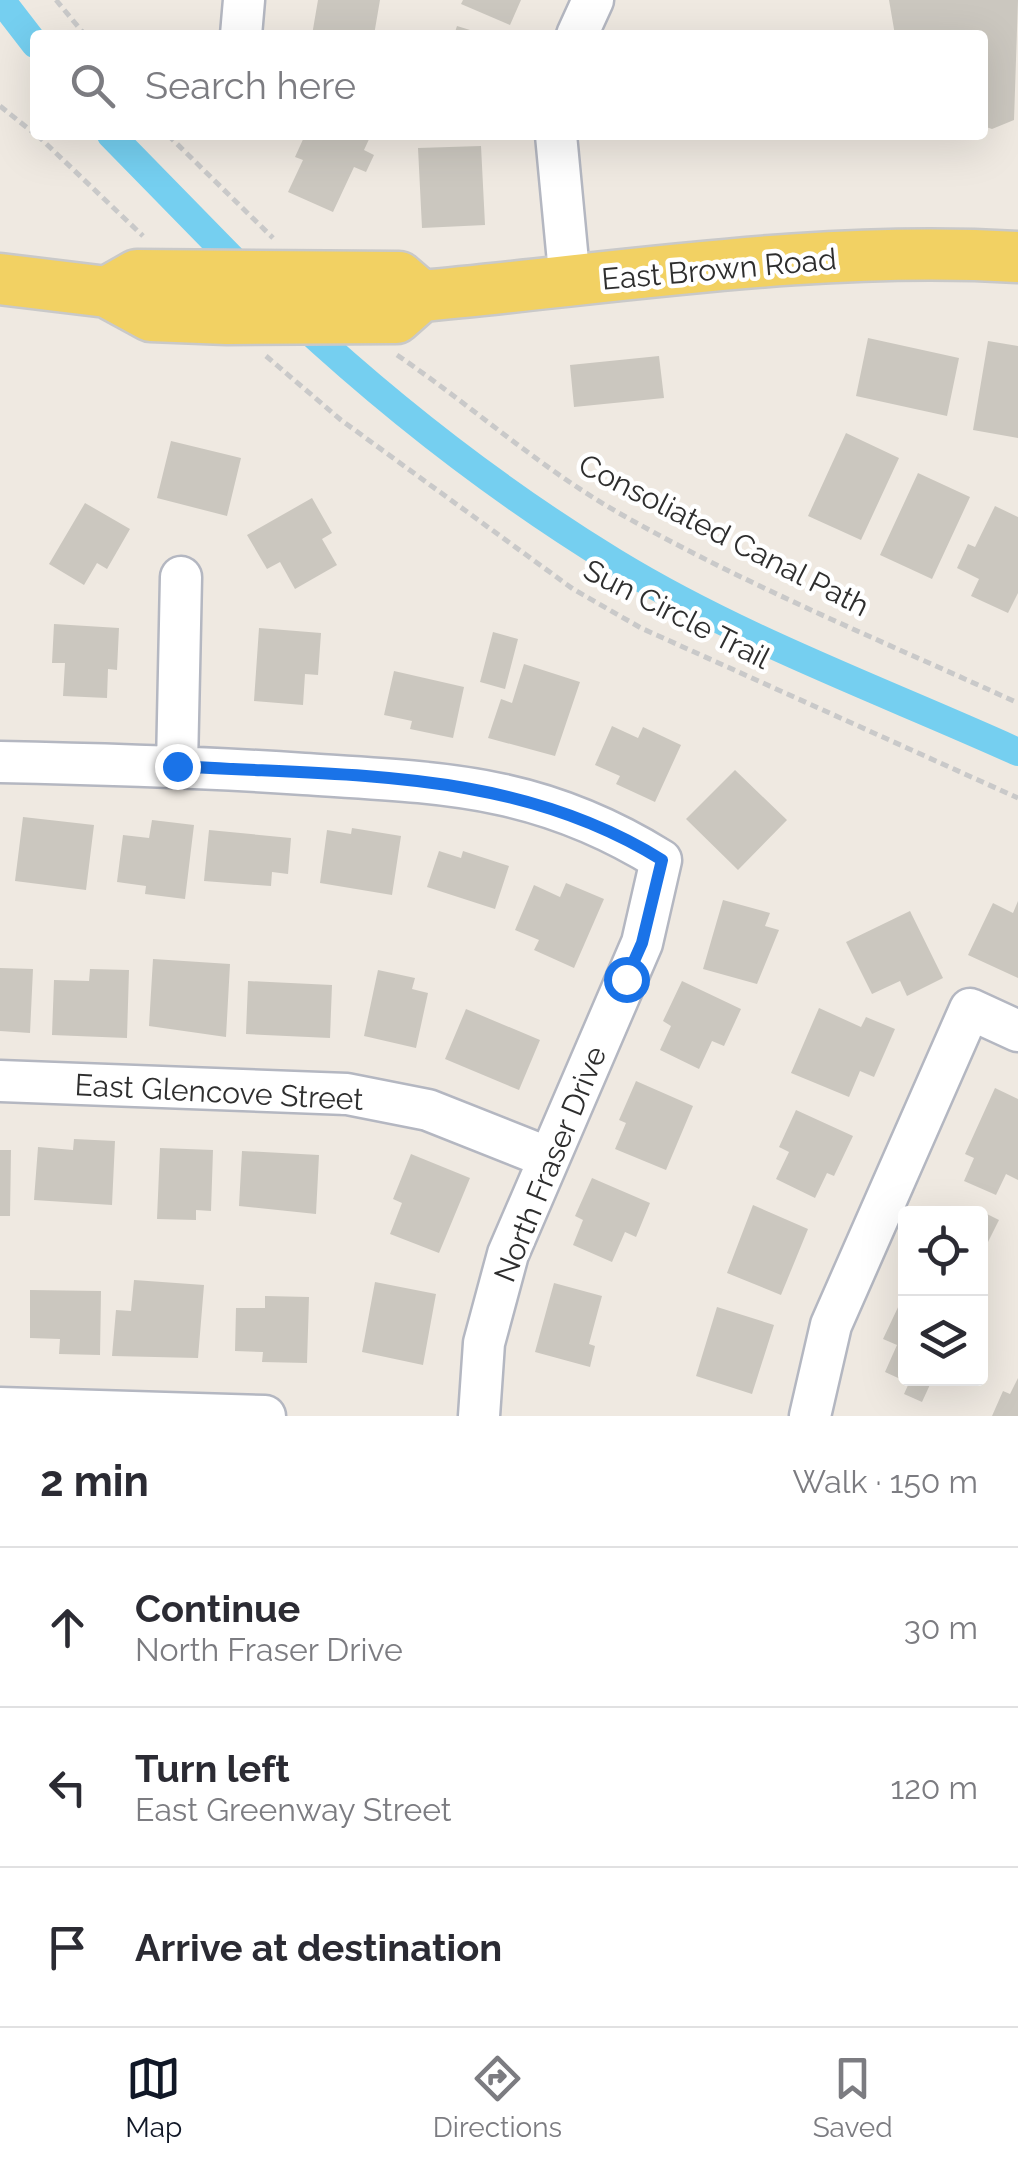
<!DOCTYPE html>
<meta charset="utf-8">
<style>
body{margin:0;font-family:Raleway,sans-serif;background:#f2f2f3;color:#2b2b33}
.controls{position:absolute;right:30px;bottom:30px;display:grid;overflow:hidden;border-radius:10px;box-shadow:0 10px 40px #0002}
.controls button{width:90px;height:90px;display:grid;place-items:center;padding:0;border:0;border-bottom:2px solid #e1e1e2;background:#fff;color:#2b2b33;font:50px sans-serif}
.stop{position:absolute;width:30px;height:30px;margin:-22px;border:8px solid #1a73e8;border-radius:50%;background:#fff}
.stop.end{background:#1a73e8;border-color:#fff;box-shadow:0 2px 10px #0008}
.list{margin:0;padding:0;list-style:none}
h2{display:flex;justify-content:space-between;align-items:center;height:130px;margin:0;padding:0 40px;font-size:42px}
h2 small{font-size:32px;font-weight:400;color:#7c7c81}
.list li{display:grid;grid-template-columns:65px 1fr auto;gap:30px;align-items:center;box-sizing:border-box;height:160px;padding:0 40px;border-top:2px solid #e1e1e2}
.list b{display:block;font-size:38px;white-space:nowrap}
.list p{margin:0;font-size:32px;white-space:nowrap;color:#7c7c81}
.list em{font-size:32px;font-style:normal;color:#7c7c81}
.icon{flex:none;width:55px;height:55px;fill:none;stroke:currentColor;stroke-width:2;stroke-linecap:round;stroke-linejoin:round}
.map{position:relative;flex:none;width:1018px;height:1416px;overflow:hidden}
.search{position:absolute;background:#fff;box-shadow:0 10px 40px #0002;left:30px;right:30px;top:30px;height:110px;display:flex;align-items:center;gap:25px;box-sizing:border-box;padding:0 35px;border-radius:10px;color:#7c7c81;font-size:38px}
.sheet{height:610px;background:#fff}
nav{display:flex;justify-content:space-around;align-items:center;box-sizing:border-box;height:140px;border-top:2px solid #e1e1e2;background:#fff;font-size:28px;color:#7c7c81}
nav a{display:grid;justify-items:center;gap:5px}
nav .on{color:#111827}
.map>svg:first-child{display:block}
</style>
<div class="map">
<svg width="1018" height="1416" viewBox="0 0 1018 1416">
<rect width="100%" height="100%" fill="#efe9e1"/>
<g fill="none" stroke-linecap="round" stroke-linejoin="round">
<path stroke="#75cff0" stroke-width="28" d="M1,0L35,44
M111,135L249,276
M295,318C393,409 500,492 614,562C740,639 883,691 1018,752"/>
</g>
<path fill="#cbc7bf" d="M318,0H380L374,35H312Z
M463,0H521L510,25L461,4Z
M889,0H1018L1014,120L992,129L983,126V35H895Z
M457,26L483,34L482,35H454Z
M305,135H371L364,150L374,155L366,172L354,167L333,212L288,192L303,160L295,157Z
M481,146L485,225L422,228L418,148Z
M868,338L959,358L947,416L856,396Z
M988,341L1018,346V438L973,430Z
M659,356L664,398L574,407L570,365Z
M846,433L899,458L861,540L808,516Z
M171,441L241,458L227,516L157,498Z
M918,473L970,497L932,579L880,555Z
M312,498L332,533L322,539L337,565L295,589L280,562L267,569L247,535Z
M85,503L130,529L107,569L97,563L84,585L49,564Z
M995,506L1018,517V593L1008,613L971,596L979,579L957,568L968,544L975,547Z
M54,624L119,628L117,670L108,669L107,698L63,696L65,663H52Z
M259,628L321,633L318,675L305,674L303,705L254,701Z
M493,632L518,639L505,689L480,682Z
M524,664L580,682L555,756L488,738L501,699L512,703Z
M394,671L464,687L453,738L410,729L412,721L384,715Z
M612,726L638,738L643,727L681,745L655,802L616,784L620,776L595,765Z
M735,770L787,820L738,870L686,819Z
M23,817L94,825L86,890L15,881Z
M152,820L194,825L185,899L145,894L146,886L117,882L123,835L149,838Z
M352,828L401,836L392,895L320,883L327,830L351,834Z
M209,830L291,838L288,874L272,872L271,886L204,881Z
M439,851L461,858L463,851L509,866L495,909L427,887Z
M566,883L604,899L574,968L534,950L539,940L515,930L534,885L560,897Z
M723,900L770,913L765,926L779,930L757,984L703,969Z
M1018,901V978L968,955L993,903L1013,913Z
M910,911L943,978L907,996L900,981L872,994L846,942Z
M153,959L230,964L226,1037L149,1026Z
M0,968L33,969L30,1033L0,1031Z
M90,969L129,970L127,1038L52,1035L54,980L89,981Z
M378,970L415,978L412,989L428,993L416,1048L364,1036Z
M248,981L332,985L330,1038L246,1034Z
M682,981L741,1009L724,1046L712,1041L699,1069L660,1050L671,1026L663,1021Z
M819,1008L861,1027L866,1017L895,1029L874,1077L860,1071L849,1097L791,1073Z
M466,1009L540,1040L519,1090L445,1059Z
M636,1081L693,1106L666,1170L615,1149L626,1123L619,1120Z
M995,1088L1018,1099V1180L1006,1174L996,1195L964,1181L974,1158L965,1154Z
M796,1110L853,1136L834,1176L827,1173L815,1198L776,1179L789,1152L779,1147Z
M74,1139L115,1141L112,1205L34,1200L38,1147L73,1150Z
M160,1148L213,1150L211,1211L196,1210V1220L157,1219Z
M0,1150H11L10,1216H0Z
M242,1151L319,1155L316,1214L239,1206Z
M411,1154L470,1178L439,1253L390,1234L402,1203L393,1199Z
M592,1178L650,1203L636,1237L625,1232L612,1262L573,1245L583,1220L575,1216Z
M753,1205L808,1229L781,1295L727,1273Z
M971,1206L999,1220L980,1258V1214H967Z
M134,1280L204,1285L198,1358L112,1356L116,1310L131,1311Z
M375,1282L436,1294L423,1365L362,1352Z
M554,1283L602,1296L589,1344L595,1346L590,1367L535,1352Z
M30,1290L101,1291L100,1355L59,1354L60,1339L30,1338Z
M265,1296L309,1297L307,1363L262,1362L263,1352L235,1351L236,1308H265Z
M900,1303L906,1305V1378H933L922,1402L904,1394L909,1383L885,1372L897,1345L883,1339Z
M717,1307L774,1325L752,1394L696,1376Z
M1018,1378V1416H992L1003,1391L1010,1394Z"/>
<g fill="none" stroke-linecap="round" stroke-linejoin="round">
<defs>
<path id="minor" d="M241,35L244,0
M577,35L593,0
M556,135L570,283
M0,762C102,764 203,767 304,774C443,783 539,784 661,860L642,943L508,1254L484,1343L479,1416
M177,766L181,577
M0,1081L347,1094L428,1110L549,1158
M0,1408L265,1416
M810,1416L831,1325L970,1009L1018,1031"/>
<path id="major" d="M0,279L107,292L151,316L227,319L396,318L421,296C619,278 819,245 1018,257
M107,292L137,275L399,277L421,296"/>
</defs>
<use href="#minor" stroke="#b4b7c1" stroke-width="45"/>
<use href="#major" stroke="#c9c9c9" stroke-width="55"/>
<path stroke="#c9c9c9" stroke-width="5" stroke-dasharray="8 5" stroke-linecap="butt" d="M56,0L85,35
M0,106L35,134
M37,135L143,236
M168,135L273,238
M397,355C475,408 543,471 626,517C752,588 887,643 1018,703
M266,356L341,420L573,589L641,628L1018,798"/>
<use href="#minor" stroke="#fff" stroke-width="40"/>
<use href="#major" stroke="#f2d163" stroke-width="50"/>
</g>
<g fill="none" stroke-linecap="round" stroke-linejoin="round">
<path stroke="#1a73e8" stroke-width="12" d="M177,766C346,777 513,767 662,860L642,943L626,979"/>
</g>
<g text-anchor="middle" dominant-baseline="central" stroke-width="9" stroke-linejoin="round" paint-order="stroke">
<g font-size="30" fill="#2e2e2e" stroke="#fff">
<text transform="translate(719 269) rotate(-5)">East Brown Road</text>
<text transform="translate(724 535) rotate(27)">Consoliated Canal Path</text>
<text transform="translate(677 614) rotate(27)">Sun Circle Trail</text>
<text transform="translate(219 1092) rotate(3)">East Glencove Street</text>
<text transform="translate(550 1164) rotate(-68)">North Fraser Drive</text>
</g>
</g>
</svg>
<div class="controls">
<button><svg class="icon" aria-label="locate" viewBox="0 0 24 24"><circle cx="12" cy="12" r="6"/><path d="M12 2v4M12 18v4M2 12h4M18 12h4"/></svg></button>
<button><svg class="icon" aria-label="layers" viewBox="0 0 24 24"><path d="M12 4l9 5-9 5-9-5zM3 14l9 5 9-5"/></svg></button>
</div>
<div class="stop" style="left:626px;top:979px"></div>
<div class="stop end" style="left:177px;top:766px"></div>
<div class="search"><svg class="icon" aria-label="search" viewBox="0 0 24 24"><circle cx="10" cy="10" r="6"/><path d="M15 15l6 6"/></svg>Search here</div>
</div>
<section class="sheet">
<h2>2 min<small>Walk · 150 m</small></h2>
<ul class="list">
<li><svg class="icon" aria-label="ahead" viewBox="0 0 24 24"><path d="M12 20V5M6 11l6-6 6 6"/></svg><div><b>Continue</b><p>North Fraser Drive</p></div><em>30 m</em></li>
<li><svg class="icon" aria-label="left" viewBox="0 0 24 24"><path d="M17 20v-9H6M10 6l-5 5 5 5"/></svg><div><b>Turn left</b><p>East Greenway Street</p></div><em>120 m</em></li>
<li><svg class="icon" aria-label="arrive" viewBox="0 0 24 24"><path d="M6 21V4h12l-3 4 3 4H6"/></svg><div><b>Arrive at destination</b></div></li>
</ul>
</section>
<nav>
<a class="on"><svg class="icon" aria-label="map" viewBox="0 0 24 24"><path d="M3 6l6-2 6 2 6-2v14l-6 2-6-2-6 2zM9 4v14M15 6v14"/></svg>Map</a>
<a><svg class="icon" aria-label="directions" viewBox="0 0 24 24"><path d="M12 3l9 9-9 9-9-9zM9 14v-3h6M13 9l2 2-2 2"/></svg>Directions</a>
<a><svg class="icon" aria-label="saved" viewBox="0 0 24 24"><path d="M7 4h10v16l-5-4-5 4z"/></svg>Saved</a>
</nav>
